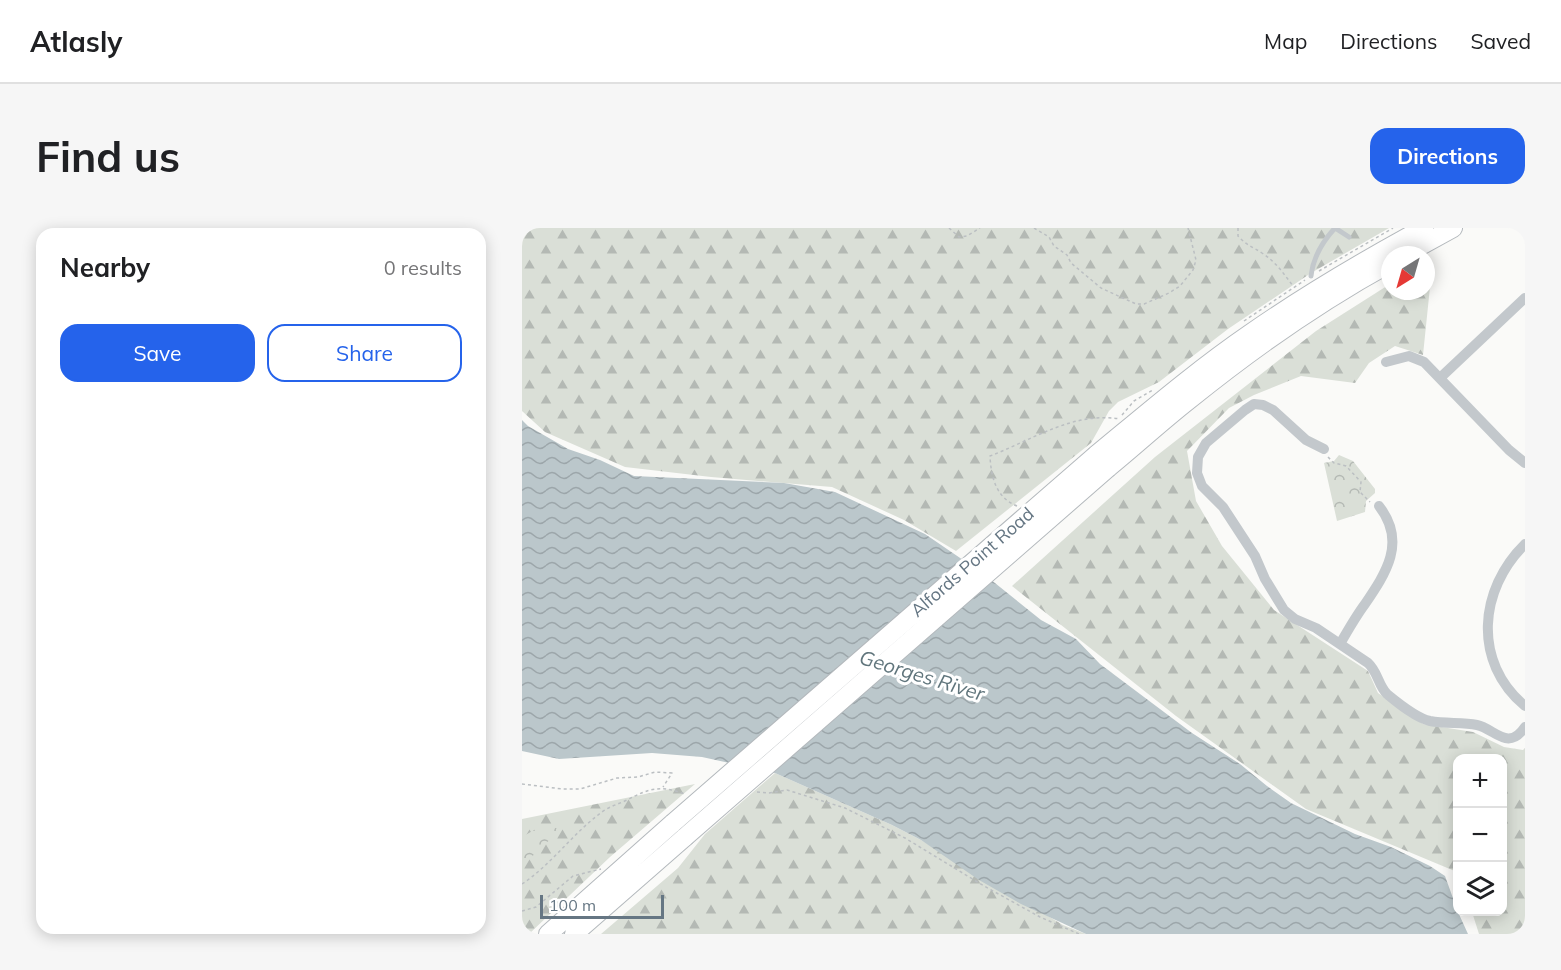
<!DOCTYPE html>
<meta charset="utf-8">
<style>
body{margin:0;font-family:Mulish,sans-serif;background:#f6f6f6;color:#202124}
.controls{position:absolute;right:18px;bottom:18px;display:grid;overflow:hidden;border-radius:12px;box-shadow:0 3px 15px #0003}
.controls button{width:54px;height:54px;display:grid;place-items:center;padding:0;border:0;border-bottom:2px solid #e0e0e0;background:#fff;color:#202124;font:30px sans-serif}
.compass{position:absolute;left:859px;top:18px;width:54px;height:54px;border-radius:50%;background:#fff;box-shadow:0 3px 15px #0003;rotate:217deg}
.scale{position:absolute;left:18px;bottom:15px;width:124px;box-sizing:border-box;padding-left:6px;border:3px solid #657683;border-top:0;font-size:16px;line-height:21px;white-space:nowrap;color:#657683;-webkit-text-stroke:4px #fff;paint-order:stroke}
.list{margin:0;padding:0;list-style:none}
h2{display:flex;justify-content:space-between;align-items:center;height:78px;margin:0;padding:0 24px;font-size:26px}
h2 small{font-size:20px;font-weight:400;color:#757577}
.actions{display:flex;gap:12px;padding:18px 24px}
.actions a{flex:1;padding:14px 0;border:2px solid #2563eb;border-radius:18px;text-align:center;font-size:21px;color:#2563eb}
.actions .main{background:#2563eb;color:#fff}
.icon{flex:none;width:33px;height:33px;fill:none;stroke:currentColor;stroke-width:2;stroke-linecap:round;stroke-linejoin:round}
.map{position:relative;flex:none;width:1003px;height:706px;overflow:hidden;border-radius:18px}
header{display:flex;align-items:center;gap:36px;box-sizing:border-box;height:84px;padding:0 30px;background:#fff;border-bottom:2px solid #e0e0e0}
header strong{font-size:28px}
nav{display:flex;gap:33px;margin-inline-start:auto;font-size:21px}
.intro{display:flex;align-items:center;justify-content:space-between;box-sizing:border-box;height:144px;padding:0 36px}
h1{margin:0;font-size:42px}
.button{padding:15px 27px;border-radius:18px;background:#2563eb;color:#fff;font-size:21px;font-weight:700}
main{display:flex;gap:36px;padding:0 36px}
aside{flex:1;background:#fff;border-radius:18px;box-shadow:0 3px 15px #0003}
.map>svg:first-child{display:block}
</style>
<header>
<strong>Atlasly</strong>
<nav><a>Map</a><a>Directions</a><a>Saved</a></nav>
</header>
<div class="intro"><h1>Find us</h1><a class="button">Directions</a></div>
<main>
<aside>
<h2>Nearby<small>0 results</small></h2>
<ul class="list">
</ul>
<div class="actions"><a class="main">Save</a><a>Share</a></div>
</aside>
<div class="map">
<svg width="1003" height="706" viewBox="0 0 1003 706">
<defs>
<pattern id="forest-firs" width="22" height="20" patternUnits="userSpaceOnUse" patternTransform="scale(1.5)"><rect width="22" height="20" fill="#dadfd7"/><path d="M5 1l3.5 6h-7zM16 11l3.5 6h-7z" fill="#b4b9b4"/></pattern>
<pattern id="park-crowns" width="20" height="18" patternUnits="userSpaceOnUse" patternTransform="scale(1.5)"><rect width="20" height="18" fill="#dadfd7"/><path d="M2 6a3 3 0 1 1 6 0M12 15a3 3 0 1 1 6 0" fill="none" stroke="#b4b9b4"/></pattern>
<pattern id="water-waves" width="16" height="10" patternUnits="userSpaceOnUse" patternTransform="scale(1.5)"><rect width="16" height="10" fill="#bbc7cb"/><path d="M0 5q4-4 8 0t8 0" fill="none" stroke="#9ca6aa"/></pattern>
</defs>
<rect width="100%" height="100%" fill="#fafaf8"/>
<path fill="url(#forest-firs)" d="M0,0H867L789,45L706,101L637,154L596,174L587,183L569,215L434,323L382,292L310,259L189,249L103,239L23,204L0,183Z
M904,34L908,59L901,127L873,118L847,135L833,155L779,148L732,167L707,180L665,223L674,273L700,318L752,382L846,443L856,465L901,496L951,504L982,519L1001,522L1003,520V706H957L950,684H981V530H936L935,644L784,581L654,488L490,358L633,229L794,103L868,56V63H904Z
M253,545L370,597L399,612L541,697L564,706H79L156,640L183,606Z
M173,556L88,629L7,706H0V591Z"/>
<path fill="url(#park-crowns)" d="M817,227L831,233L853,261V265L844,273L843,284L815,293L802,235L812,233Z
M27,597L38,602L0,638V609L19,598Z"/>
<path fill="url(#water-waves)" d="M0,192L6,198L46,221L78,232L112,248L262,255L313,264L403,306L463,347L519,392L554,411L578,436L670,505L718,536L745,558L769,575L833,606L869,619L908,638L923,648L936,684L946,706H564L499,676L457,652L399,612L370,597L253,545L180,529L130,525L37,531L0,523Z"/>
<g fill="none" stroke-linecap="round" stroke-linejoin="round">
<defs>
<path id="highway" d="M882,27L931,0
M574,227C625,185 675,142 729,105C785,66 843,32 902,0
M586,240C613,218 639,194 667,172C730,121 797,74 868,35
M26,706L151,595
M52,706L163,609"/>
</defs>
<use href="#highway" stroke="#b4b9bd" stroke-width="20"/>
<path stroke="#bbbfc2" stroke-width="1.5" stroke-dasharray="3 3" stroke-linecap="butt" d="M427,0L437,9L445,8L458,0
M512,0L527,9L532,18L545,27L549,35L579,60L614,76H622L647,65L658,58L671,42L674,32L666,0
M716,0V8C724,17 731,19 740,25C754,34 762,46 771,58
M797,43L871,0
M722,93L783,52
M600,187L612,173L631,162
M806,229L812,235L824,238L839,254L838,264L848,274
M495,278C474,270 469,249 468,228C510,212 552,183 598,191
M0,556L40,561H58L95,550L116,549L133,544L150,545L141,559
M235,564L247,565L265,562L323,580L383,610L462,658L518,689L557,706
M0,656C30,636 51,605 80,584C88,578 97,576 105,572C128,560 138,557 163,566
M0,683L14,679L51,648L79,641"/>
<path stroke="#c3c8cc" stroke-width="5" d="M813,0L827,9
M789,48C791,30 801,13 813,0"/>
<path stroke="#c3c8cc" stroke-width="10" d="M864,134L887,128L902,134L987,222L1003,235
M918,150L1003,70
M802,221L784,212L751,182L741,177L732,176L723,182L684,215L676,229L675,245L680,258L701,279L733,328L743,351L762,382L773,391L794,400L846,435C856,444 856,457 865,466C876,475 894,490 908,493C924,496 940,494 955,497C973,501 986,524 1003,499
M1003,316C957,361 950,434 1003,478
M818,416C826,402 834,388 843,376C864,345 885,314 857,278"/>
<use href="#highway" stroke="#fff" stroke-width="18"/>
<defs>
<path id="highway-bridge" d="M151,595L574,227
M163,609L586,240"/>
</defs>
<use href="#highway-bridge" stroke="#b4b9bd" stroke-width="20" stroke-linecap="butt"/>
<use href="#highway-bridge" stroke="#fff" stroke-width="18"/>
</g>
<g text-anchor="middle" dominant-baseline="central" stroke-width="6" stroke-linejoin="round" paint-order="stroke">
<g font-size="18" fill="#657683" stroke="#fff">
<text transform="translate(450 334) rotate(-41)">Alfords Point Road</text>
</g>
<g font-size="20" font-style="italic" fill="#60757c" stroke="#fff">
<text transform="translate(400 447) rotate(17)">Georges River</text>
</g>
</g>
</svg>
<div class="controls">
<button>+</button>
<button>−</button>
<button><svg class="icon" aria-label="layers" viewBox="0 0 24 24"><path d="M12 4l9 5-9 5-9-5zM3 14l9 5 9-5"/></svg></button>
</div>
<svg class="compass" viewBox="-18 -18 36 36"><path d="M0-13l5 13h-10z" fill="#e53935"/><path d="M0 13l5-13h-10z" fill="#757577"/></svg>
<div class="scale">100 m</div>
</div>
</main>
